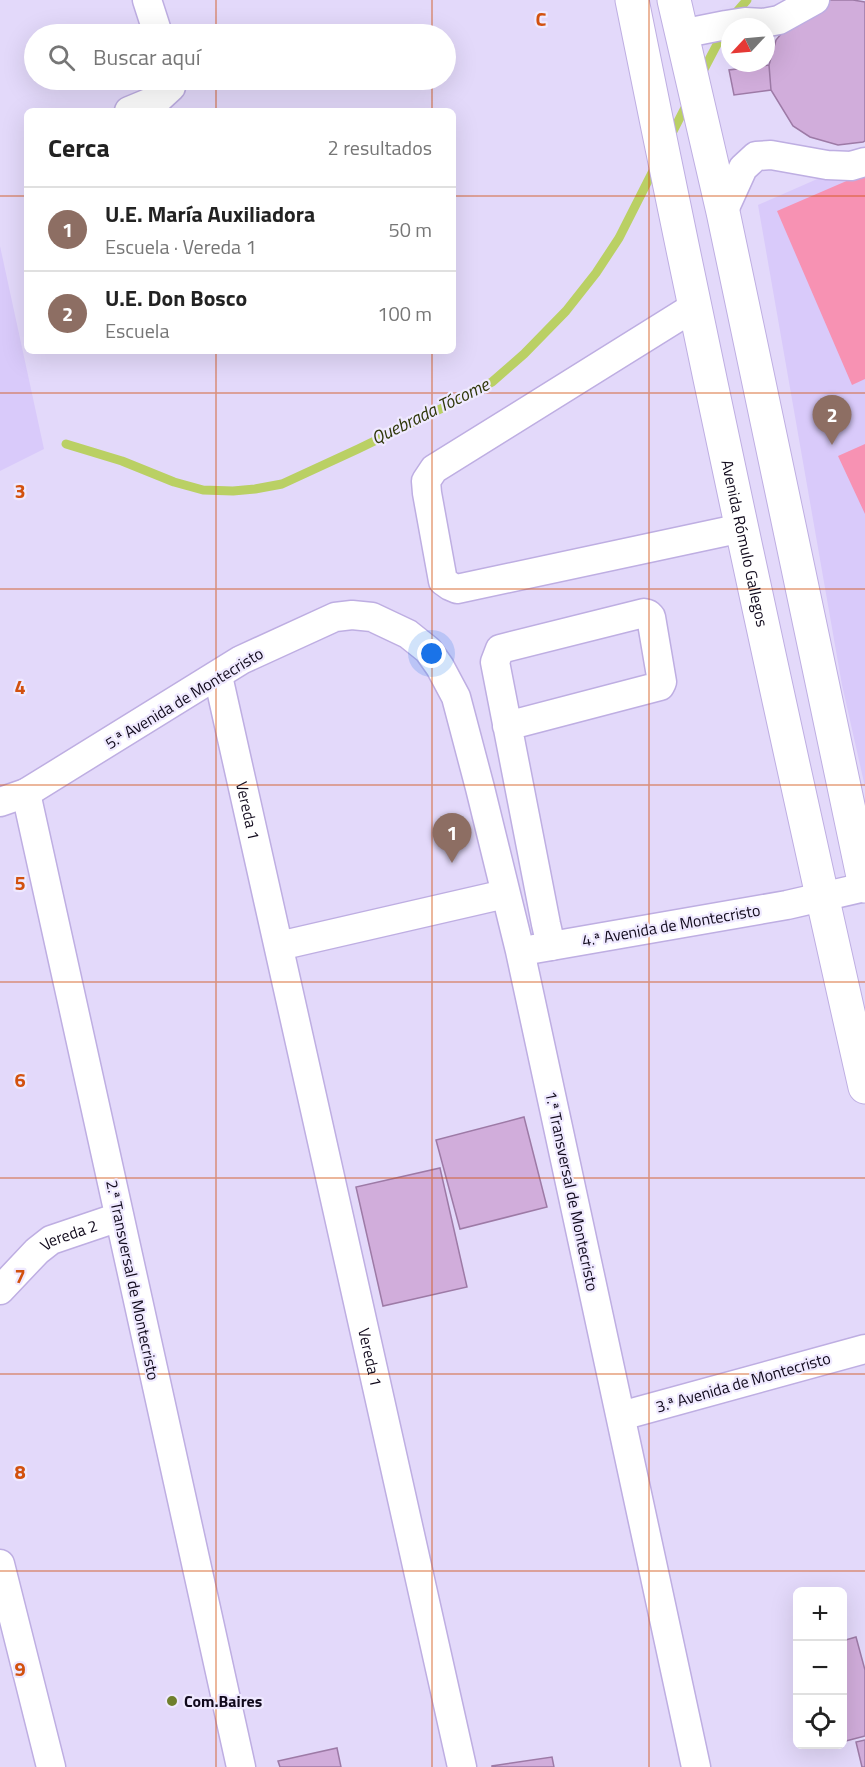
<!DOCTYPE html>
<html lang="es">
<meta charset="utf-8">
<style>
body{margin:0;font-family:"Titillium Web",sans-serif;background:#f2f2f2;color:#222}
.controls{position:absolute;right:18px;bottom:18px;display:grid;overflow:hidden;border-radius:9px;box-shadow:0 6px 24px #0002}
.controls button{width:54px;height:54px;display:grid;place-items:center;padding:0;border:0;border-bottom:2px solid #e0e0e0;background:#fff;color:#222;font:30px sans-serif}
.compass{position:absolute;left:721px;top:18px;width:54px;height:54px;border-radius:50%;background:#fff;box-shadow:0 6px 24px #0002;rotate:244deg}
.you{position:absolute;left:432px;top:654px;width:21px;height:21px;margin:-15px;border:4px solid #fff;border-radius:50%;background:#1a73e8;box-shadow:0 0 0 9px #1a73e833}
.badge{display:grid;place-items:center;width:39px;height:39px;border-radius:50%;background:#6f7f2d;color:#fff;font-size:20px;font-weight:700}
.pin{position:absolute;translate:-50% -50px;filter:drop-shadow(0 2px 3px #0008)}
.pin::after{content:'';position:absolute;top:32px;width:21px;height:18px;background:inherit;clip-path:polygon(0 0,100% 0,50% 100%)}
.list{margin:0;padding:0;list-style:none}
h2{display:flex;justify-content:space-between;align-items:center;height:78px;margin:0;padding:0 24px;font-size:26px}
h2 small{font-size:20px;font-weight:400;color:#767676}
.list li{display:grid;grid-template-columns:39px 1fr auto;gap:18px;align-items:center;box-sizing:border-box;height:84px;padding:0 24px;border-top:2px solid #e0e0e0}
.list b{display:block;font-size:22px;white-space:nowrap}
.list p{margin:0;font-size:20px;white-space:nowrap;color:#767676}
.list em{font-size:20px;font-style:normal;color:#767676}
.icon{flex:none;width:33px;height:33px;fill:none;stroke:currentColor;stroke-width:2;stroke-linecap:round;stroke-linejoin:round}
.map{position:relative;flex:none;width:865px;height:1767px;overflow:hidden}
.search{position:absolute;background:#fff;box-shadow:0 6px 24px #0002;left:24px;top:24px;width:432px;height:66px;display:flex;align-items:center;gap:15px;box-sizing:border-box;padding:0 21px;border-radius:33px;color:#767676;font-size:22px}
.panel{position:absolute;background:#fff;box-shadow:0 6px 24px #0002;left:24px;top:108px;width:432px;height:246px;border-radius:9px}
.map>svg:first-child{display:block}
</style>
<div class="map">
<svg width="865" height="1767" viewBox="0 0 865 1767">
<rect width="100%" height="100%" fill="#e3d9fa"/>
<path fill="#d9cafa" d="M865,158V787L842,685L758,205Z
M0,246L44,449L0,471Z"/>
<path fill="#f792b3" d="M865,173V379L852,385L777,211Z
M865,444V514L838,456Z"/>
<g fill="none" stroke-linecap="round" stroke-linejoin="round">
<path stroke="#bad064" stroke-width="9" d="M733,16L747,0
M701,75L724,31
M669,139L689,100
M66,444L122,461L174,482L203,490L233,491L255,489L282,484L358,449L461,399L492,382L524,354L566,311L596,273L619,238L656,165"/>
</g>
<path fill="#d1addb" stroke="#9d7aa6" stroke-width="1.5" d="M828,0H853L865,2V141L863,142L838,145L810,137L793,126L771,90L769,65L776,40L798,13Z
M769,65L771,90L734,95L729,70Z
M524,1117L547,1207L460,1229L436,1140Z
M440,1168L467,1287L383,1306L356,1187Z
M856,1637L865,1670V1736L842,1742V1641Z
M865,1740V1767H862L856,1742Z
M337,1748L341,1767H280L278,1761Z
M552,1757L554,1767H492V1766Z"/>
<g fill="none" stroke-linecap="round" stroke-linejoin="round">
<defs>
<g id="minor">
<path d="M147,0L158,34"/>
<path d="M681,34L726,25L745,22L763,23L779,20L815,0"/>
<path d="M129,111L158,99L171,87L172,80"/>
<path d="M723,212L743,168L756,156L771,155L827,165L851,166L865,162"/>
<path d="M694,307L434,469L426,481L427,493L443,581L450,586L457,589L742,528"/>
<path id="s1" d="M218,676L462,1767"/>
<path d="M507,726L660,686L662,682L651,617L648,614L644,613L500,649L495,662L546,924L551,946"/>
<path d="M26,793L241,1767"/>
<path d="M0,802L26,793L241,660L335,617L352,615L372,617L408,634L428,650L440,667L456,697L480,788L520,951L696,1767"/>
<path d="M279,946L505,894"/>
<path d="M534,949L787,905L865,887"/>
<path id="s2" d="M0,1290L37,1251L51,1240L119,1217"/>
<path d="M621,1416L865,1349"/>
<path d="M0,1564L51,1767"/>
</g>
<g id="major">
<path id="s3" d="M632,0C705,363 783,725 865,1087"/>
<path d="M674,0L723,212L865,886"/>
</g>
</defs>
<use href="#minor" stroke="#beaee2" stroke-width="31"/>
<use href="#major" stroke="#beaee2" stroke-width="35"/>
<use href="#minor" stroke="#fff" stroke-width="28"/>
<use href="#major" stroke="#fff" stroke-width="33"/>
</g>
<path fill="none" stroke="#d2510e" stroke-width="1.5" stroke-opacity="0.55" d="M216,0V34M432,0V34M649,0V1767M216,80V111M432,80V111M0,196H27M453,196H865M216,351V1767M432,351V1767M0,393H865M0,589H865M0,785H865M0,982H865M0,1178H865M0,1374H865M0,1571H865"/>
<circle fill="#6f7f2d" stroke="#efe9ff" stroke-width="2" cx="172" cy="1701" r="6"/>
<g text-anchor="middle" dominant-baseline="central" stroke-width="4.5" stroke-linejoin="round" paint-order="stroke">
<g font-size="16" fill="#10091b" stroke="#efe9ff">
<text stroke="none"><textPath href="#s3" startOffset="555">Avenida Rómulo Gallegos</textPath></text>
<text transform="translate(184 698) rotate(-31)">5.ª Avenida de Montecristo</text>
<text stroke="none"><textPath href="#s1" startOffset="138">Vereda 1</textPath></text>
<text transform="translate(671 925) rotate(-10)">4.ª Avenida de Montecristo</text>
<text transform="translate(572 1191) rotate(78)">1.ª Transversal de Montecristo</text>
<text stroke="none"><textPath href="#s2" startOffset="90">Vereda 2</textPath></text>
<text transform="translate(133 1280) rotate(78)">2.ª Transversal de Montecristo</text>
<text stroke="none"><textPath href="#s1" startOffset="698">Vereda 1</textPath></text>
<text transform="translate(743 1382) rotate(-16)">3.ª Avenida de Montecristo</text>
</g>
<g font-size="16" font-weight="bold" fill="#10091b" stroke="#efe9ff" text-anchor="start">
<text x="184" y="1701">Com.Baires</text>
</g>
<g font-size="18" font-style="italic" fill="#2f3709" stroke="#efe9ff">
<text transform="translate(430 411) rotate(-26)">Quebrada Tócome</text>
</g>
</g>
<g font-size="20" text-anchor="middle" font-weight="bold" fill="#d2510e" stroke="#efe9ff" stroke-width="4.5" stroke-linejoin="round" paint-order="stroke">
<text x="541" y="26">C</text>
<text x="20" y="498">3</text>
<text x="20" y="694">4</text>
<text x="20" y="890">5</text>
<text x="20" y="1087">6</text>
<text x="20" y="1283">7</text>
<text x="20" y="1479">8</text>
<text x="20" y="1676">9</text>
</g>
</svg>
<div class="controls">
<button>+</button>
<button>−</button>
<button><svg class="icon" aria-label="locate" viewBox="0 0 24 24"><circle cx="12" cy="12" r="6"/><path d="M12 2v4M12 18v4M2 12h4M18 12h4"/></svg></button>
</div>
<svg class="compass" viewBox="-18 -18 36 36"><path d="M0-13l5 13h-10z" fill="#e53935"/><path d="M0 13l5-13h-10z" fill="#767676"/></svg>
<div class="you"></div>
<div class="pin badge" style="left:452px;top:863px;background:#8d6e63">1</div>
<div class="pin badge" style="left:832px;top:445px;background:#8d6e63">2</div>
<div class="search"><svg class="icon" aria-label="search" viewBox="0 0 24 24"><circle cx="10" cy="10" r="6"/><path d="M15 15l6 6"/></svg>Buscar aquí</div>
<section class="panel">
<h2>Cerca<small>2 resultados</small></h2>
<ul class="list">
<li><span class="badge" style="background:#8d6e63">1</span><div><b>U.E. María Auxiliadora</b><p>Escuela · Vereda 1</p></div><em>50 m</em></li>
<li><span class="badge" style="background:#8d6e63">2</span><div><b>U.E. Don Bosco</b><p>Escuela</p></div><em>100 m</em></li>
</ul>
</section>
</div>
